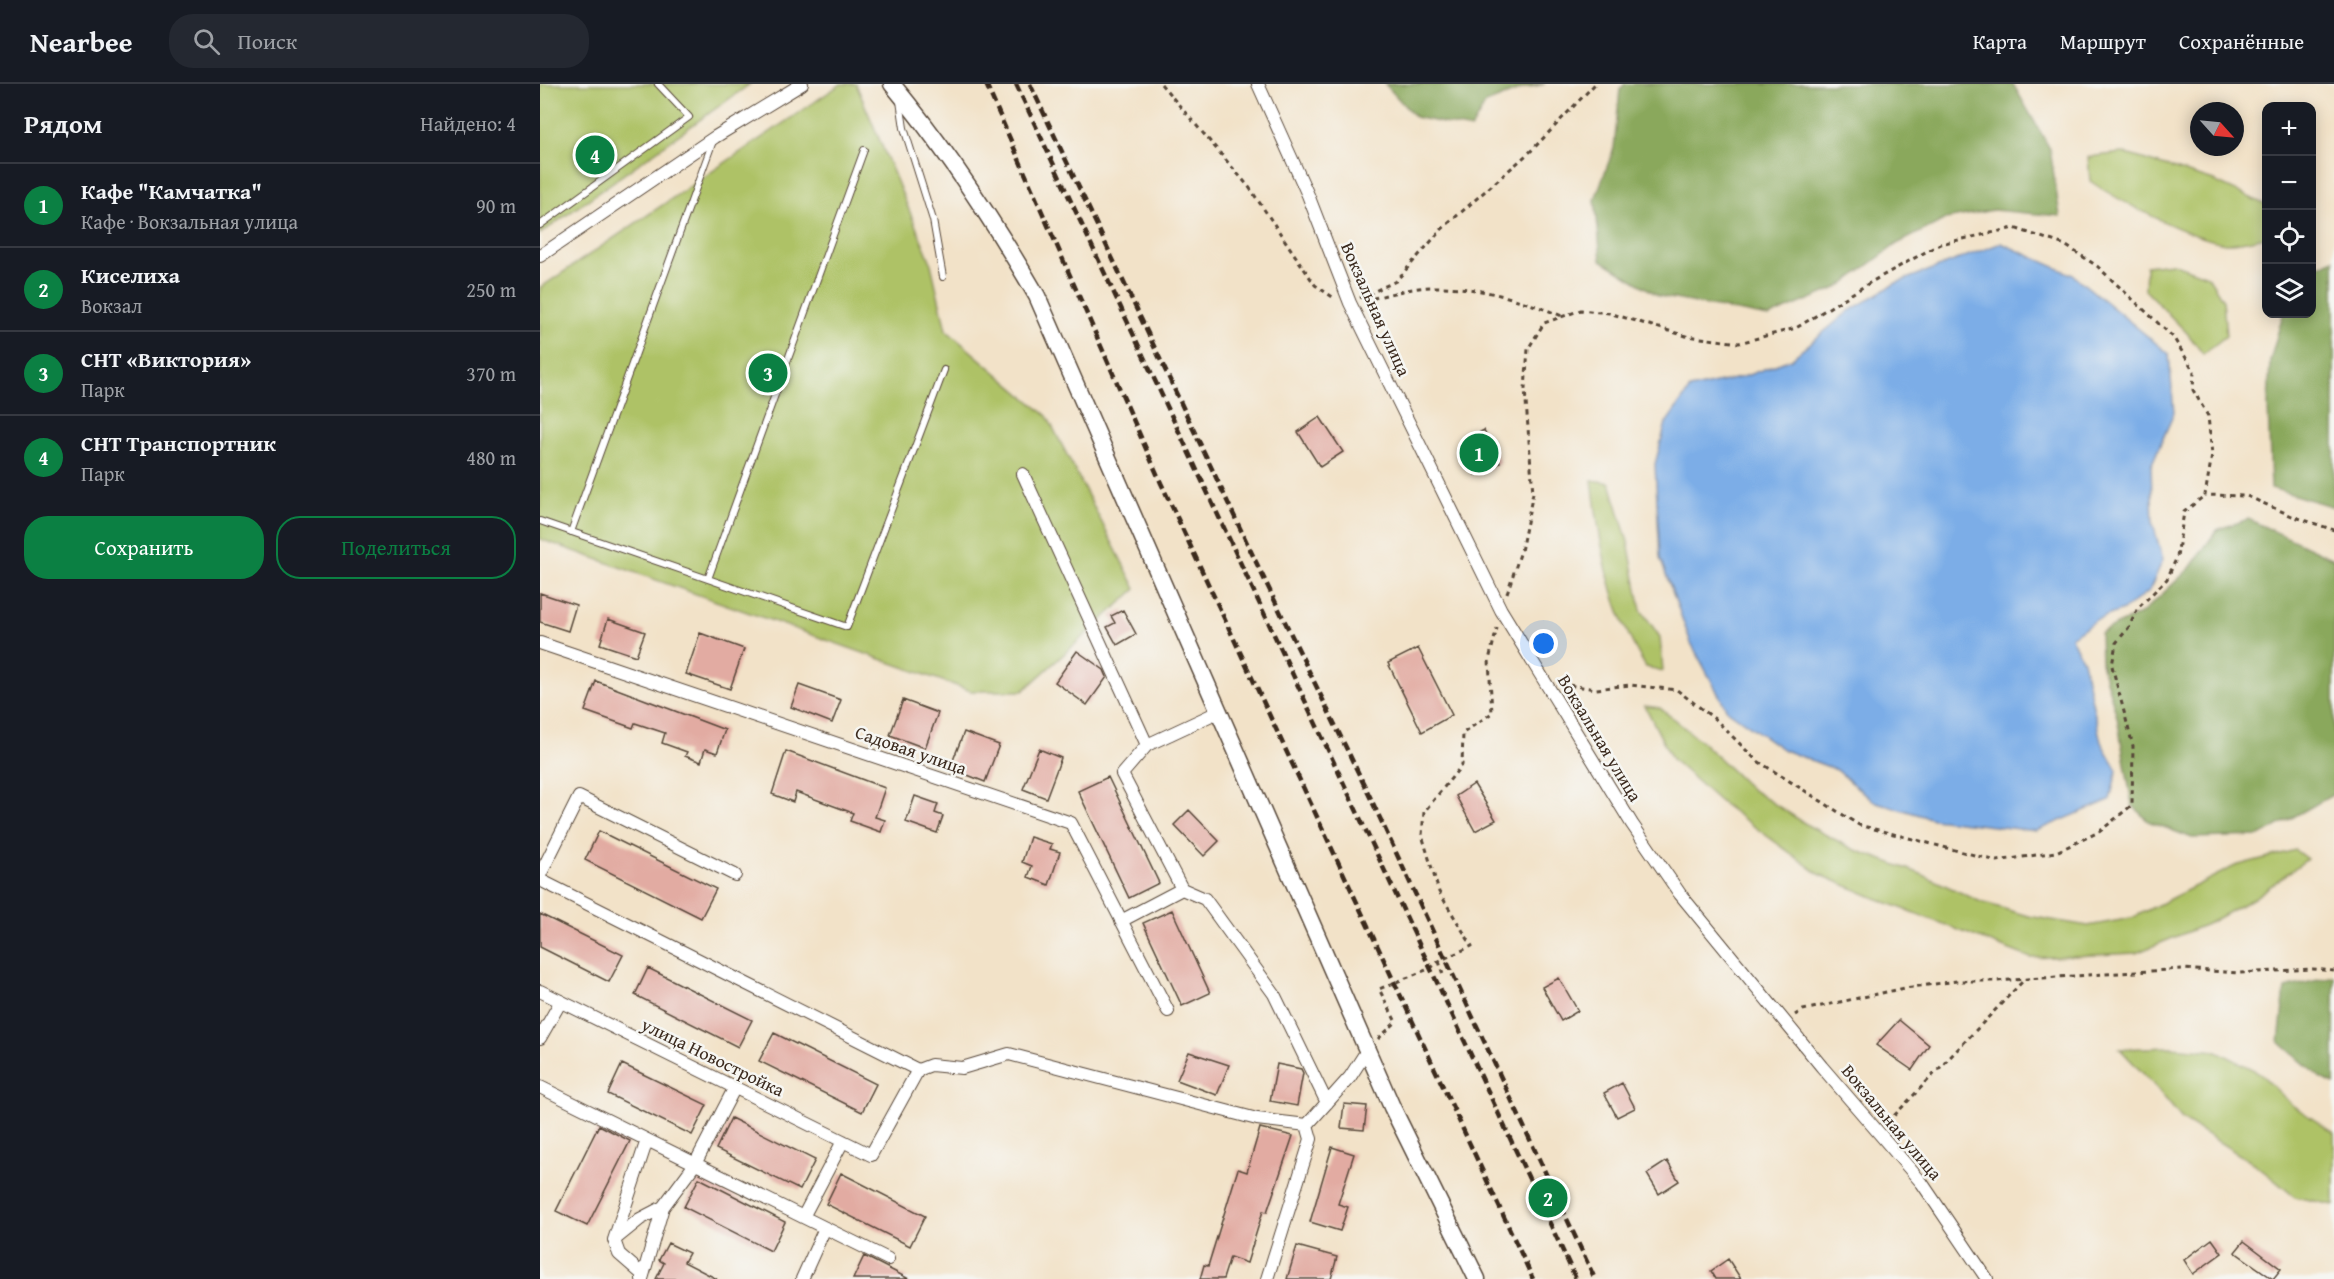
<!DOCTYPE html>
<html lang="ru">
<meta charset="utf-8">
<style>
body{margin:0;font-family:"Gentium Book Plus",serif;background:#242831;color:#f1f3f6}
.controls{position:absolute;right:18px;top:18px;display:grid;overflow:hidden;border-radius:12px;box-shadow:0 3px 15px #0003}
.controls button{width:54px;height:54px;display:grid;place-items:center;padding:0;border:0;border-bottom:2px solid #363941;background:#171b24;color:#f1f3f6;font:30px sans-serif}
.compass{position:absolute;left:1650px;top:18px;width:54px;height:54px;border-radius:50%;background:#171b24;box-shadow:0 3px 15px #0003;rotate:117deg}
.you{position:absolute;left:1004px;top:560px;width:21px;height:21px;margin:-15px;border:4px solid #fff;border-radius:50%;background:#1a73e8;box-shadow:0 0 0 9px #1a73e833}
.badge{display:grid;place-items:center;width:39px;height:39px;border-radius:50%;background:#0b8043;color:#fff;font-size:20px;font-weight:700}
.pin{position:absolute;translate:-50% -50%;border:3px solid #fff;box-shadow:0 2px 6px #0006}
.list{margin:0;padding:0;list-style:none}
h2{display:flex;justify-content:space-between;align-items:center;height:78px;margin:0;padding:0 24px;font-size:26px}
h2 small{font-size:20px;font-weight:400;color:#9ea1a6}
.list li{display:grid;grid-template-columns:39px 1fr auto;gap:18px;align-items:center;box-sizing:border-box;height:84px;padding:0 24px;border-top:2px solid #363941}
.list b{display:block;font-size:22px;white-space:nowrap}
.list p{margin:0;font-size:20px;white-space:nowrap;color:#9ea1a6}
.list em{font-size:20px;font-style:normal;color:#9ea1a6}
.actions{display:flex;gap:12px;padding:18px 24px}
.actions a{flex:1;padding:14px 0;border:2px solid #0b8043;border-radius:24px;text-align:center;font-size:21px;color:#0b8043}
.actions .main{background:#0b8043;color:#fff}
.icon{flex:none;width:33px;height:33px;fill:none;stroke:currentColor;stroke-width:2;stroke-linecap:round;stroke-linejoin:round}
.map{position:relative;flex:none;width:1794px;height:1195px;overflow:hidden}
header{display:flex;align-items:center;gap:36px;box-sizing:border-box;height:84px;padding:0 30px;background:#171b24;border-bottom:2px solid #363941}
header strong{font-size:28px}
nav{display:flex;gap:33px;margin-inline-start:auto;font-size:21px}
.search{width:420px;height:54px;background:#242831;display:flex;align-items:center;gap:15px;box-sizing:border-box;padding:0 21px;border-radius:24px;color:#9ea1a6;font-size:22px}
main{display:flex}
aside{flex:1;background:#171b24}
.map>svg:first-child{display:block}
</style>
<header>
<strong>Nearbee</strong>
<div class="search"><svg class="icon" aria-label="search" viewBox="0 0 24 24"><circle cx="10" cy="10" r="6"/><path d="M15 15l6 6"/></svg>Поиск</div>
<nav><a>Карта</a><a>Маршрут</a><a>Сохранённые</a></nav>
</header>
<main>
<aside>
<h2>Рядом<small>Найдено: 4</small></h2>
<ul class="list">
<li><span class="badge">1</span><div><b>Кафе &quot;Камчатка&quot;</b><p>Кафе · Вокзальная улица</p></div><em>90 m</em></li>
<li><span class="badge">2</span><div><b>Киселиха</b><p>Вокзал</p></div><em>250 m</em></li>
<li><span class="badge">3</span><div><b>СНТ «Виктория»</b><p>Парк</p></div><em>370 m</em></li>
<li><span class="badge">4</span><div><b>СНТ Транспортник</b><p>Парк</p></div><em>480 m</em></li>
</ul>
<div class="actions"><a class="main">Сохранить</a><a>Поделиться</a></div>
</aside>
<div class="map">
<svg width="1794" height="1195" viewBox="0 0 1794 1195">
<rect width="100%" height="100%" fill="#f6f6f2"/>
<filter id="ink" filterUnits="userSpaceOnUse"><feTurbulence type="fractalNoise" baseFrequency=".0167" numOctaves="2"/><feDisplacementMap in="SourceGraphic" scale="12" xChannelSelector="R" yChannelSelector="G"/><feConvolveMatrix kernelMatrix="1 2 1 2 8 2 1 2 1" color-interpolation-filters="sRGB"/></filter>
<filter id="wash" filterUnits="userSpaceOnUse"><feTurbulence type="fractalNoise" baseFrequency=".008" numOctaves="4" result="noise"/><feDisplacementMap in="SourceGraphic" scale="24" xChannelSelector="R" yChannelSelector="G"/><feGaussianBlur stdDeviation="1.35" result="paint"/><feColorMatrix in="noise" values="0 0 0 0 0 0 0 0 0 0 0 0 0 0 0 0 0 1.4 0 .05"/><feComposite in="paint" operator="in"/></filter>
<g filter="url(#wash)">
<rect width="100%" height="100%" fill="#f2e2c8"/>
<path fill="#aec266" stroke="#747642" stroke-width="1.5" d="M0,0H210L0,150Z
M301,0H316L390,176L406,246L507,332L596,505L483,607H431L0,455V204Z
M1583,69L1674,97L1726,121V153C1714,155 1697,160 1685,159C1650,154 1579,117 1550,97L1548,73Z
M1632,179L1668,192L1683,216L1686,252L1663,270L1647,249L1605,206L1606,182Z
M1052,396L1070,399L1088,458L1101,526L1120,553L1123,587L1106,583C1070,526 1060,462 1052,396Z
M1105,622L1120,624L1163,659L1211,705L1269,742L1313,765L1381,790L1441,818L1488,832L1548,842L1592,834L1695,782L1755,766L1767,775L1714,814L1667,840L1596,869L1491,874L1335,814L1279,790L1179,717L1132,675Z
M1631,963L1677,967L1720,989L1752,1021L1794,1049V1121L1755,1113L1716,1081L1642,1035L1615,1002L1580,965Z"/>
<path fill="#8aa85b" stroke="#62693c" stroke-width="1.5" d="M845,0H1005L984,4L946,19L931,45L875,33Z
M1085,0H1473L1510,65L1520,132L1453,126L1406,135L1357,160L1299,203L1228,233L1119,212L1061,176L1055,115L1074,64L1080,5Z
M1794,175V423L1731,404L1728,321L1730,277L1743,230H1772V185Z
M1708,435L1794,475V710L1720,752L1652,754L1608,737L1592,721L1577,633L1561,579L1560,549L1602,529L1650,484L1677,446Z
M1794,892V1000L1781,994L1739,958L1745,904Z"/>
<path fill="#7cade7" stroke="#5c6c82" stroke-width="1.5" d="M1461,159L1533,191L1629,270L1634,329L1611,382L1613,440L1623,476L1609,507L1583,526L1556,536L1531,553L1543,577L1561,658L1577,686L1570,716L1496,747L1393,735L1333,717L1297,686L1244,666L1187,626L1151,559L1120,474L1115,380L1126,339L1150,305L1203,293L1251,275L1309,227L1356,199Z"/>
<g id="blocks">
<path fill="#e2aba2" d="M780,333L803,368L780,383L758,348Z
M944,346L960,379L935,391L919,359Z
M0,509L36,521L28,547L0,538Z
M583,526L596,550L577,561L567,543L575,539L571,532Z
M68,535L105,548L96,572L60,560Z
M160,549L204,565L190,605L146,590Z
M878,564L912,631L882,648L848,579Z
M537,567L564,586L567,593L547,621L515,598Z
M56,597L185,646L177,669L165,665L161,678L145,672L147,668L122,659L125,649L95,639L93,644L45,627Z
M259,601L301,616L292,639L251,623Z
M363,616L398,629L385,664L350,651Z
M424,648L459,661L445,698L410,684Z
M499,665L521,674L506,714L483,705Z
M246,667L345,704L335,733L345,736L341,748L310,737L313,729L256,708L253,718L232,710Z
M568,693L619,799L589,814L538,707Z
M934,700L956,736L935,747L916,712Z
M375,712L398,720L395,729L403,732L397,749L366,738Z
M649,726L679,757L664,772L634,741Z
M59,747L176,805L161,834L45,776Z
M490,753L512,760L510,765L520,768L509,801L488,793L492,782L482,778Z
M632,826L670,909L642,922L603,839Z
M0,830L83,871L69,898L0,863Z
M108,884L212,936L198,963L95,911Z
M1019,894L1038,927L1021,937L1002,903Z
M1359,936L1389,961L1372,986L1336,961Z
M234,949L336,1000L322,1028L219,977Z
M649,968L689,981L677,1011L637,996Z
M82,980L167,1021L152,1051L68,1010Z
M737,980L761,985L763,989L757,1022L730,1017Z
M1082,999L1095,1024L1077,1033L1064,1009Z
M804,1020L827,1022L824,1046L801,1044Z
M191,1034L275,1076L260,1106L176,1065Z
M59,1041L90,1057L47,1142L16,1127Z
M720,1044L753,1052L727,1128L723,1127L707,1179L690,1173L683,1195H660L664,1181L668,1182L698,1085L707,1088Z
M792,1063L814,1070L798,1120L808,1123L800,1147L770,1138Z
M1127,1077L1139,1097L1119,1110L1107,1090Z
M301,1089L385,1132L370,1162L286,1120Z
M159,1094L245,1138L231,1167L144,1123Z
M1672,1155L1682,1169L1653,1190L1644,1176Z
M1704,1157L1741,1185L1733,1195L1695,1168Z
M128,1159L149,1169L144,1178L177,1195H116L124,1179L119,1176Z
M757,1162L797,1173L791,1195H747Z
M324,1172L369,1195H313Z
M1188,1175L1201,1195H1176L1171,1187Z"/>
</g>
</g>
<g filter="url(#ink)">
<use href="#blocks" fill-opacity="0" stroke="#564638" stroke-width="1.5"/>
<g fill="none" stroke-linecap="round" stroke-linejoin="round">
<defs>
<path id="lane" d="M360,17L364,44L393,136L403,193
M0,141L149,33L118,0
M0,437L307,543L404,286
M31,448L173,57
M168,495L324,66"/>
<path id="street" d="M718,0L768,111L810,219L961,526L1092,740L1140,810L1282,983L1382,1099L1447,1195
M0,172L175,53L262,0
M483,390L607,661
M0,559L531,739L628,927
M0,791L39,713L195,791
M0,796L378,986
M642,805L582,690L607,661L680,627
M581,837L642,805L665,815L734,910L787,1019
M0,907L331,1071L378,986L391,981L422,984L469,970L717,1035L767,1041L810,993L828,965
M0,954L21,917
M0,1003L348,1175
M263,1133L303,1057
M74,1156L100,1135L123,1123
M102,1190L79,1170L74,1156L107,1056
M102,1195L123,1123L155,1080L195,1003
M262,1195L285,1144
M727,1195L771,1055L767,1041"/>
<path id="secondary" d="M352,0C407,66 454,138 497,212L852,1023L937,1195"/>
</defs>
<use href="#lane" stroke="#564638" stroke-width="8"/>
<use href="#street" stroke="#564638" stroke-width="14"/>
<use href="#secondary" stroke="#564638" stroke-width="19"/>
<path stroke="#564638" stroke-width="3" stroke-dasharray="4.5 4.5" stroke-linecap="butt" d="M621,0L709,103L775,201L794,214
M820,214L856,197L902,145L992,66L1055,0
M824,216C846,212 870,203 892,203C938,202 980,215 1022,232
M967,509L981,467L993,409L985,305L988,265L1004,239L1041,226L1069,229L1146,252L1199,259L1256,244L1331,198L1400,160L1474,144L1525,161L1557,182L1633,253L1654,287L1653,306L1668,332L1672,371L1665,411L1707,412L1752,432L1794,446
M1021,600L1056,605L1090,601L1137,606L1176,636L1216,676L1319,741L1457,777L1516,768L1559,748L1592,721L1593,662L1572,582L1576,559L1589,543L1598,524L1627,495L1637,473L1644,428L1664,412
M899,877L903,891
M1255,931L1263,926L1365,904L1417,897H1456L1642,885L1699,889L1773,885L1794,887
M838,955L856,938L839,905L891,884L899,877L932,862L899,808L882,751L884,728L922,681L923,649L952,629L949,576L957,544
M1348,1038L1484,896"/>
<use href="#lane" stroke="#fff" stroke-width="6"/>
<use href="#street" stroke="#fff" stroke-width="12"/>
<use href="#secondary" stroke="#fff" stroke-width="16"/>
<path stroke="#3b2a1e" stroke-width="4.5" stroke-dasharray="9 4.5" stroke-linecap="butt" d="M446,0L621,399L993,1195
M476,0L1036,1195
M490,0L716,478L831,715L1055,1195"/>
</g>
</g>
<g text-anchor="middle" dominant-baseline="central" stroke-width="5" stroke-linejoin="round" paint-order="stroke">
<g font-size="18" fill="#3b2a1e" stroke="#f6f6f2">
<text transform="translate(836 225) rotate(66)">Вокзальная улица</text>
<text transform="translate(1060 654) rotate(59)">Вокзальная улица</text>
<text transform="translate(371 666) rotate(19)">Садовая улица</text>
<text transform="translate(173 973) rotate(26)">улица Новостройка</text>
<text transform="translate(1352 1038) rotate(50)">Вокзальная улица</text>
</g>
</g>
</svg>
<div class="controls">
<button>+</button>
<button>−</button>
<button><svg class="icon" aria-label="locate" viewBox="0 0 24 24"><circle cx="12" cy="12" r="6"/><path d="M12 2v4M12 18v4M2 12h4M18 12h4"/></svg></button>
<button><svg class="icon" aria-label="layers" viewBox="0 0 24 24"><path d="M12 4l9 5-9 5-9-5zM3 14l9 5 9-5"/></svg></button>
</div>
<svg class="compass" viewBox="-18 -18 36 36"><path d="M0-13l5 13h-10z" fill="#e53935"/><path d="M0 13l5-13h-10z" fill="#9ea1a6"/></svg>
<div class="you"></div>
<div class="pin badge" style="left:939px;top:369px">1</div>
<div class="pin badge" style="left:1008px;top:1114px">2</div>
<div class="pin badge" style="left:228px;top:289px">3</div>
<div class="pin badge" style="left:55px;top:71px">4</div>
</div>
</main>
